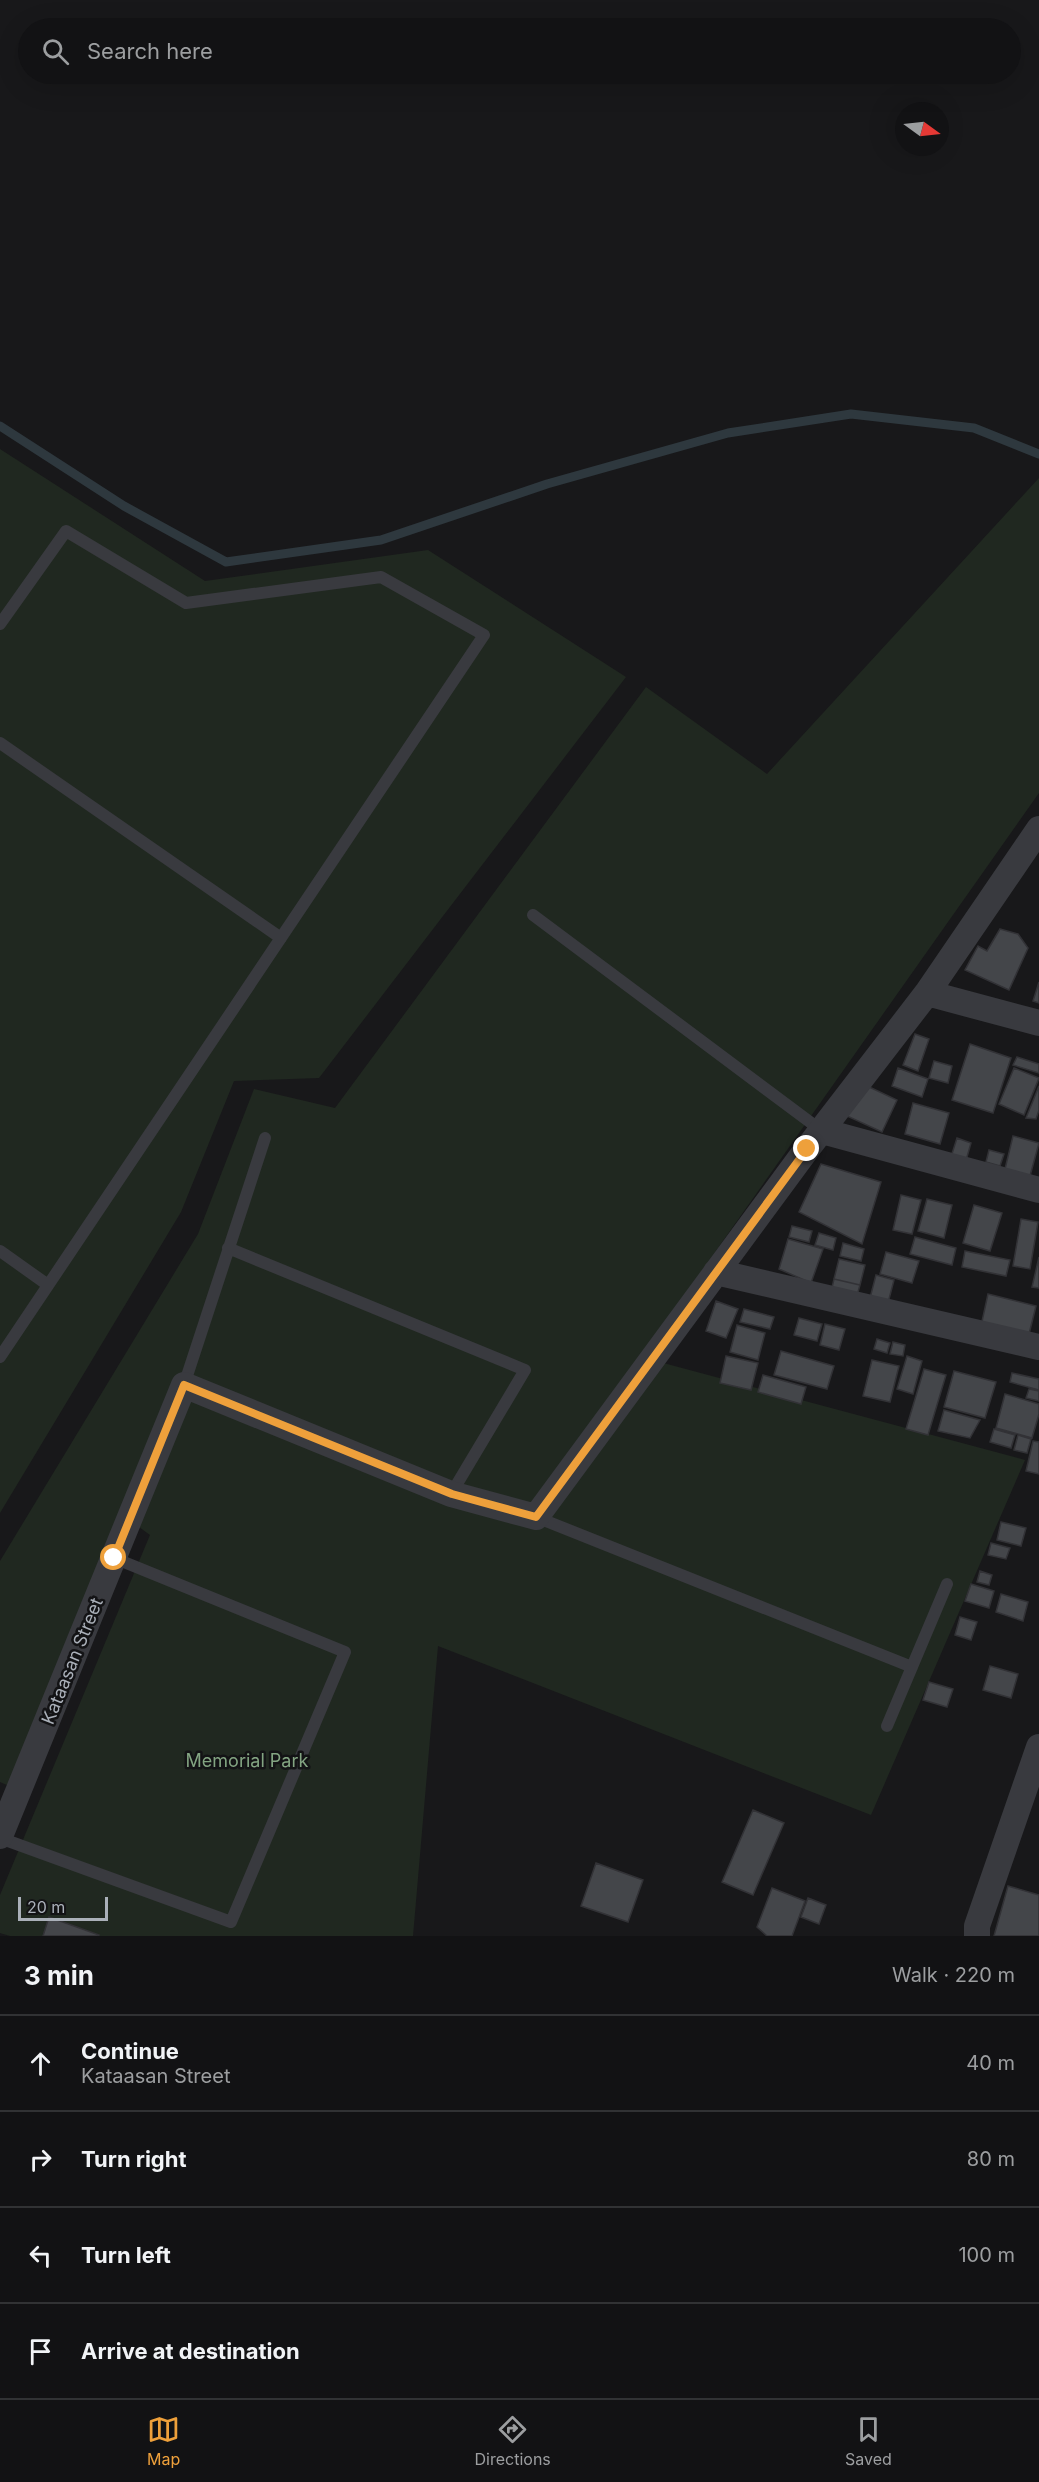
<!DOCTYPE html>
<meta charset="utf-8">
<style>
body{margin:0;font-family:Inter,sans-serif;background:#1b1b1d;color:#f1f3f6}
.compass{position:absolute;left:895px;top:102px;width:54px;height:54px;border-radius:50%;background:#121214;box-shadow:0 6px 24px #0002;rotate:105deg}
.scale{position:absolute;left:18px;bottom:15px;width:90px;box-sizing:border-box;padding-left:6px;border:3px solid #aab0b9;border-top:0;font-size:16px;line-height:21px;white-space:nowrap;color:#aab0b9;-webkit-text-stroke:4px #131315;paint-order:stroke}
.stop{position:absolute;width:18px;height:18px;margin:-14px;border:4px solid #eea03b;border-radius:50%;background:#fff}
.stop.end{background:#eea03b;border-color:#fff;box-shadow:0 2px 6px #0008}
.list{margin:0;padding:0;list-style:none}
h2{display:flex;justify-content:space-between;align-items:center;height:78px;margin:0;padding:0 24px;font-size:26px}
h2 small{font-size:20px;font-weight:400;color:#9c9ea0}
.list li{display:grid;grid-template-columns:39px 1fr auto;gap:18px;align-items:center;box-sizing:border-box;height:96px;padding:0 24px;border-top:2px solid #313234}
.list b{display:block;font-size:22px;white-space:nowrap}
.list p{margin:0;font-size:20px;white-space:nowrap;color:#9c9ea0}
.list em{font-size:20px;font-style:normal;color:#9c9ea0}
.icon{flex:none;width:33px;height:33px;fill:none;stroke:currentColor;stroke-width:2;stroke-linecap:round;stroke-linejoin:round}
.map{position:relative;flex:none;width:1039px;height:1936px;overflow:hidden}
.search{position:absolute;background:#121214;box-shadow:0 6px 24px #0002;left:18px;right:18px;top:18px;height:66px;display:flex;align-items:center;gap:15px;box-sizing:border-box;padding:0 21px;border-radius:33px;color:#9c9ea0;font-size:22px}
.sheet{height:462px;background:#121214}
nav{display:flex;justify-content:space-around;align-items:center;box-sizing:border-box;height:84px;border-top:2px solid #313234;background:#121214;font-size:16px;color:#9c9ea0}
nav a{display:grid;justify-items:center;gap:3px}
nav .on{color:#eea03b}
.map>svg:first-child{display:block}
</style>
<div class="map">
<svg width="1039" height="1936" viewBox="0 0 1039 1936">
<rect width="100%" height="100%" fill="#18181a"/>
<path fill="#202820" d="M0,449L205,581L428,550L626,677L319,1078L234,1081L181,1212L0,1513Z
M1039,478V793L641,1357L1025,1460L871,1815L438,1646L413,1936H10L0,1933V1895L150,1535L139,1527L25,1793L0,1782V1561L198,1234L254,1089L335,1108L646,687L767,774Z"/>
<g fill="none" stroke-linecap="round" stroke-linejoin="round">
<path stroke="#2e383e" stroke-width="9" d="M0,426L124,506L226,562L381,540L547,484L728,433L851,414L974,428L1039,454"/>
</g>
<path fill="#44464a" stroke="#323236" stroke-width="1.5" d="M1000,929L1018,934L1028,948L1009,990L965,970L978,946L987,951Z
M1039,982V1003L1033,1001Z
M915,1034L929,1039L918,1071L903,1065Z
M970,1044L1011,1058L993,1113L952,1100Z
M1017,1057L1039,1064V1073L1013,1065Z
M934,1061L952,1066L948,1083L929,1078Z
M898,1068L928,1079L922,1097L892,1086Z
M1014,1068L1039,1078L1024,1115L999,1104Z
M863,1084L897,1100L882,1132L847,1116Z
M1039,1086V1110L1036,1119L1026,1118Z
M913,1103L949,1113L940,1144L905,1134Z
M1013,1136L1039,1143L1030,1176L1005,1169Z
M957,1138L971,1143L965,1164L950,1160Z
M989,1150L1004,1154L1000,1166L986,1162Z
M821,1164L881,1182L862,1244L799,1212Z
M901,1195L921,1200L912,1234L893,1230Z
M927,1199L952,1205L944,1238L918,1231Z
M974,1205L1002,1213L990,1251L963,1243Z
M1021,1219L1038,1222L1030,1269L1013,1266Z
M792,1226L812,1231L809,1242L789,1237Z
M819,1233L836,1238L833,1250L815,1245Z
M915,1237L956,1248L952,1265L910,1254Z
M788,1239L823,1249L811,1283L779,1269Z
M843,1243L864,1249L861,1261L840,1256Z
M965,1251L1010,1260L1006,1276L962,1267Z
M886,1252L919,1261L912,1283L880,1274Z
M1039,1257V1288L1032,1287Z
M839,1259L865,1265L860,1285L834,1279Z
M876,1275L894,1280L888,1303L870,1298Z
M834,1279L860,1285L856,1299L831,1292Z
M988,1294L1036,1306L1028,1338L981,1326Z
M716,1301L738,1309L726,1338L706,1331Z
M744,1309L774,1317L770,1329L740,1322Z
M799,1318L822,1324L817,1341L794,1335Z
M825,1324L845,1329L839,1350L820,1345Z
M737,1325L765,1333L758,1360L730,1352Z
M877,1339L890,1343L887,1353L874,1349Z
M893,1342L905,1345L903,1356L890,1354Z
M781,1351L834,1366L827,1389L774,1375Z
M726,1356L758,1363L751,1390L720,1383Z
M907,1356L922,1361L913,1394L897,1389Z
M872,1360L899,1366L890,1402L863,1396Z
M924,1369L946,1375L928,1435L906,1429Z
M954,1371L996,1382L985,1418L944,1407Z
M1012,1373L1039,1379V1390L1010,1382Z
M763,1375L806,1387L801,1404L758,1392Z
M1029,1389L1039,1391V1401L1026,1398Z
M1005,1394L1039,1404V1414L1032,1438L996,1428Z
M944,1410L980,1420L970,1438L938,1431Z
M994,1429L1015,1435L1011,1448L990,1442Z
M1018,1435L1031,1439L1027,1453L1014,1450Z
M1033,1441L1039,1442V1474L1026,1471Z
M1001,1522L1026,1528L1021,1546L997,1540Z
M991,1543L1010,1548L1006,1559L988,1555Z
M980,1571L992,1575L989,1585L977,1582Z
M971,1584L994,1591L989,1608L965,1601Z
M1001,1594L1028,1602L1023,1621L996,1612Z
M960,1617L977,1622L971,1640L955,1635Z
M990,1666L1018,1674L1011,1698L983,1690Z
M929,1682L953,1689L947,1707L923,1700Z
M753,1810L784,1823L753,1895L722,1882Z
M596,1863L643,1880L628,1922L581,1906Z
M1008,1886L1039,1895V1936H994Z
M772,1888L805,1901L792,1936H767L757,1927Z
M808,1898L826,1905L819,1924L801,1917Z
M49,1917L99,1935L98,1936H43Z"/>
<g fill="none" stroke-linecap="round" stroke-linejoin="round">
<path stroke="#393a3f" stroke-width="12" d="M0,624L66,531L186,603L381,577L484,635L0,1357
M0,743L281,938
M533,915L822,1131
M228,1248L525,1370L451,1494
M0,1251L48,1285
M184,1385L265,1138
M536,1517L912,1667
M887,1726L947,1584
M0,1838L231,1922L345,1652L114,1558"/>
<path stroke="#393a3f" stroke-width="26" d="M927,993L1039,1023
M822,1131L1039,1190
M716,1272L1039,1347
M0,1836L184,1385L451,1494L536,1517L807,1149L927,993L1039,829
M977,1936V1926L1039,1747"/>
</g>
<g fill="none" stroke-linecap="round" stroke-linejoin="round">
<path stroke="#eea03b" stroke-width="8" d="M114,1558L184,1385L452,1494L536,1517L807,1149"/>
</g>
<g text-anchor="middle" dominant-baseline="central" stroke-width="5" stroke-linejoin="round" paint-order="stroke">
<g font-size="18" fill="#aab0b9" stroke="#131315">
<text transform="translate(72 1661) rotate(-68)">Kataasan Street</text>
</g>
<g font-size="18" fill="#83a482" stroke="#131315">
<text x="247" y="1760">Memorial Park</text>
</g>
</g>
</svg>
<svg class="compass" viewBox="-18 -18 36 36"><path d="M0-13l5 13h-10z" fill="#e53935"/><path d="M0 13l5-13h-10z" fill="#9c9ea0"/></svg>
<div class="scale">20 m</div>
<div class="stop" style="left:114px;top:1558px"></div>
<div class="stop end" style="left:807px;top:1149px"></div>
<div class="search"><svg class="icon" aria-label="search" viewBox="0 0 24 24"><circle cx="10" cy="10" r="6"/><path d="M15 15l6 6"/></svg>Search here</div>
</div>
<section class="sheet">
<h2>3 min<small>Walk · 220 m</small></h2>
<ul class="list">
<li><svg class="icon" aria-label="ahead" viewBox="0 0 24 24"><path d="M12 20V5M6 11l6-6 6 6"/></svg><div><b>Continue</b><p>Kataasan Street</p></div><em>40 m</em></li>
<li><svg class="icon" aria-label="right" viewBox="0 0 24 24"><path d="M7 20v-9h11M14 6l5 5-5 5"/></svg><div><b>Turn right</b></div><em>80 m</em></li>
<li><svg class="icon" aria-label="left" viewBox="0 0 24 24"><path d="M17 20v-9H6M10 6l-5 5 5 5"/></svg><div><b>Turn left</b></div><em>100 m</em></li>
<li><svg class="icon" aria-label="arrive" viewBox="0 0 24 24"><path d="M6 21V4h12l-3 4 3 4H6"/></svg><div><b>Arrive at destination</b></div></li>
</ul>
</section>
<nav>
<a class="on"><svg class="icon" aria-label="map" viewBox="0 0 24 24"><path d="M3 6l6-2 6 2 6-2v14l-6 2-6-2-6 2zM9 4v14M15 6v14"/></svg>Map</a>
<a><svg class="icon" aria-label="directions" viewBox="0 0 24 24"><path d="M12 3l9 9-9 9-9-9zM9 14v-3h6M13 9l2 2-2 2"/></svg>Directions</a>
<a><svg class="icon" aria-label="saved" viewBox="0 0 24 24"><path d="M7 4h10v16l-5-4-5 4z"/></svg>Saved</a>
</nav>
